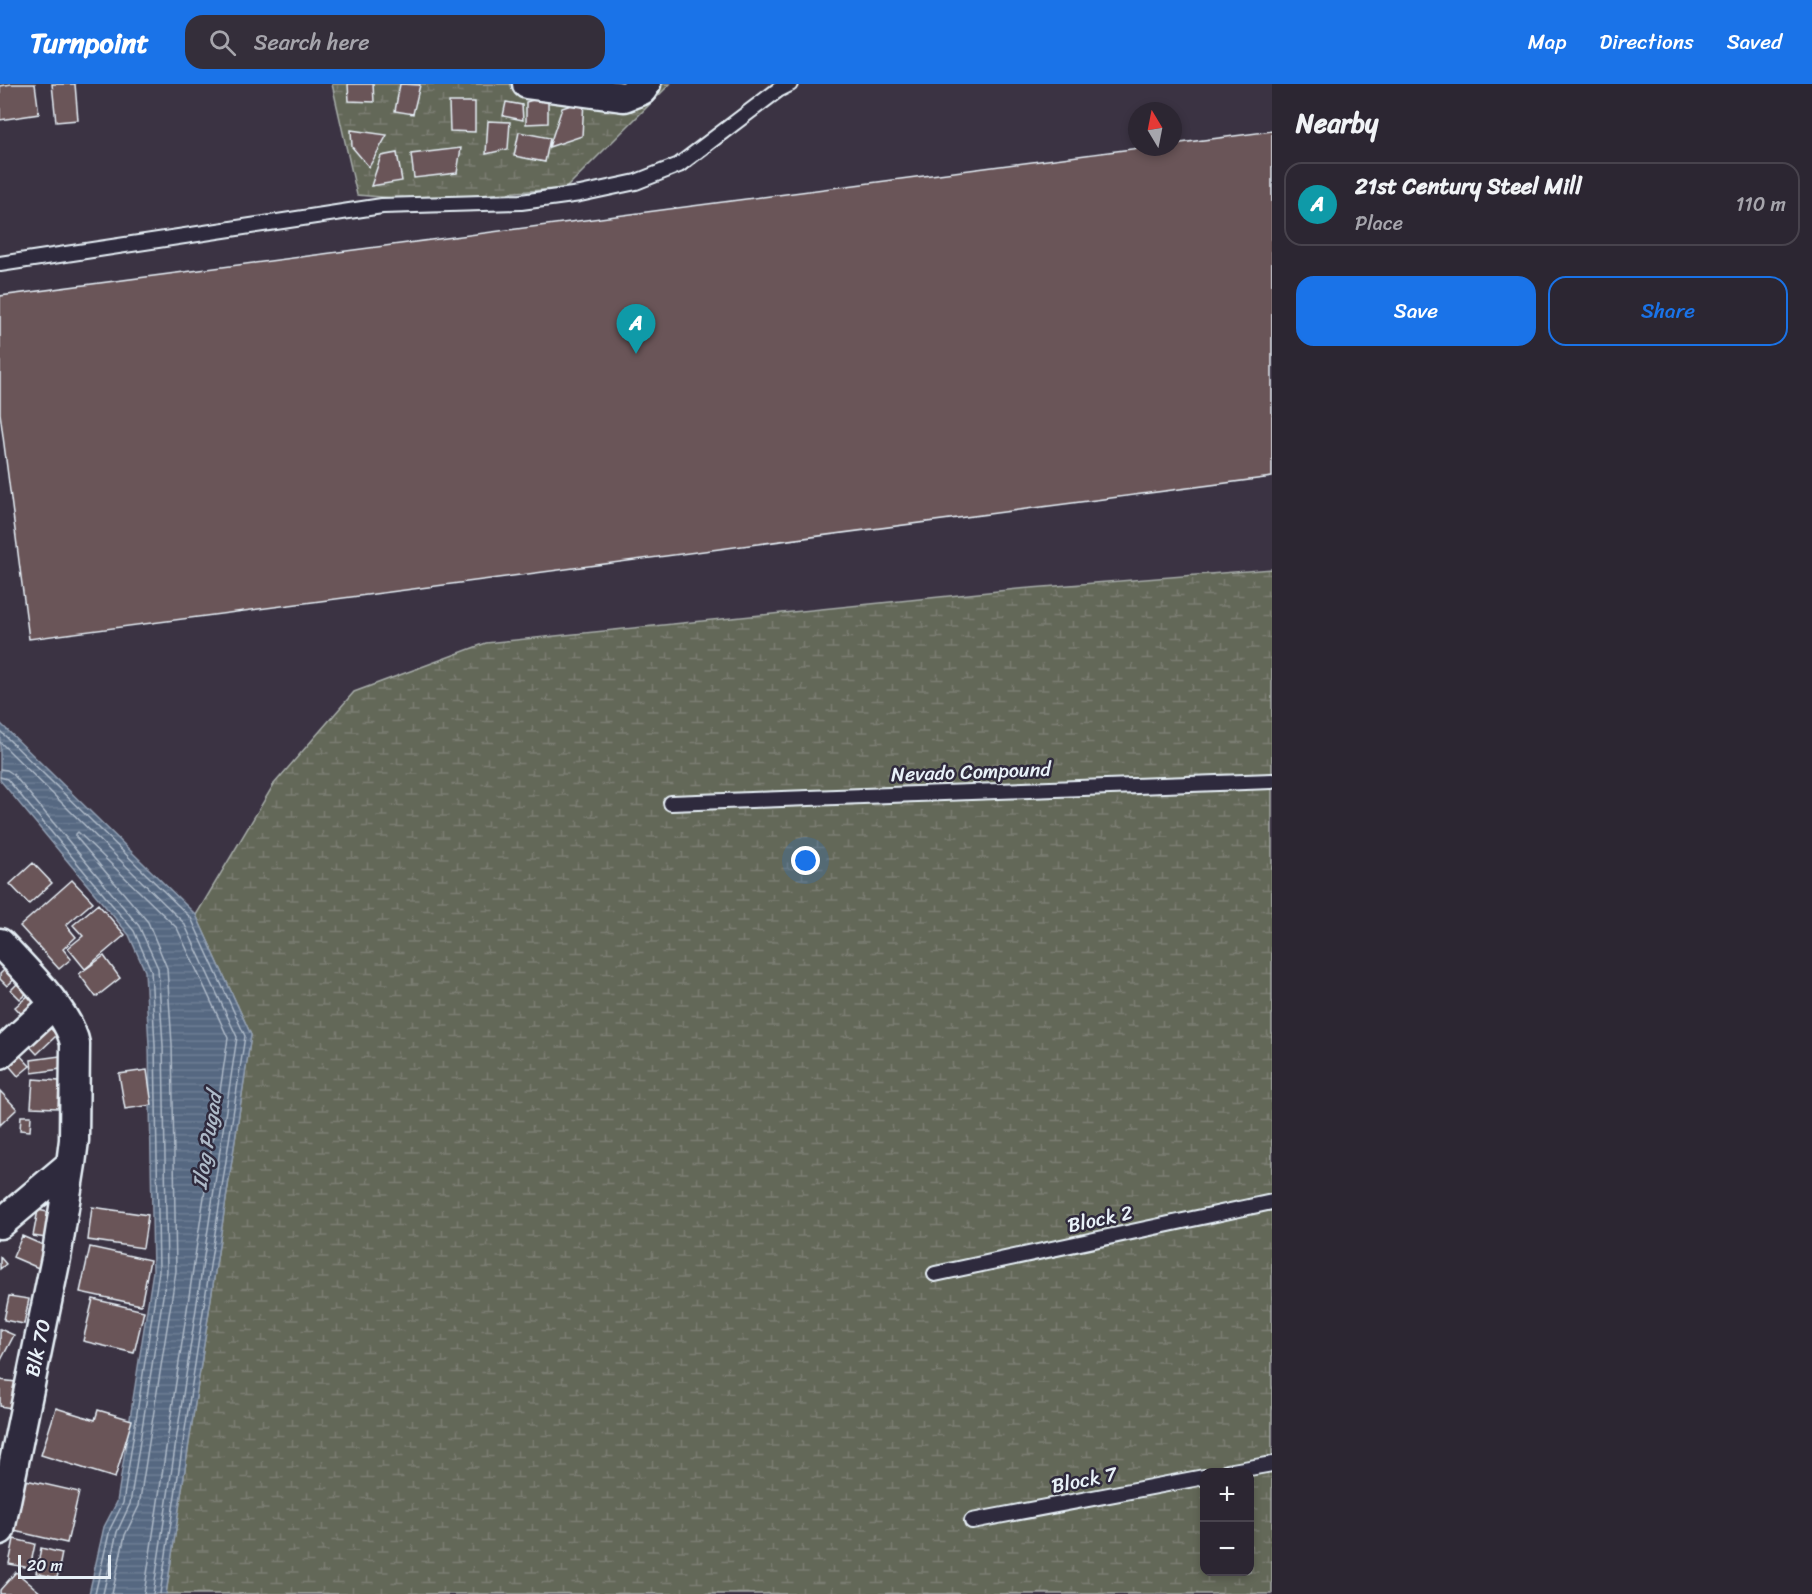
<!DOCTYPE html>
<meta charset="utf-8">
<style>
body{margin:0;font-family:Sriracha,sans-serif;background:#342e3a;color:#f1f3f6}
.controls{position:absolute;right:18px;bottom:18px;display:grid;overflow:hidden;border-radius:12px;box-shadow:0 3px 9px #0003}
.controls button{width:54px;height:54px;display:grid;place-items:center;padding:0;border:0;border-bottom:2px solid #48434d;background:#2c2632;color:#f1f3f6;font:30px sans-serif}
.compass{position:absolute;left:1128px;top:18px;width:54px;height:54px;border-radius:50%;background:#2c2632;box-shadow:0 3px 9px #0003;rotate:350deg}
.scale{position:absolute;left:18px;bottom:15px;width:93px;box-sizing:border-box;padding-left:6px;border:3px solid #e8f1f8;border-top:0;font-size:16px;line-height:21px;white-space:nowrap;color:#e8f1f8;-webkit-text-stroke:4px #2f2a3d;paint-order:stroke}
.you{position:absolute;left:806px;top:777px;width:21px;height:21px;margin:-15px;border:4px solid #fff;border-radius:50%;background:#1a73e8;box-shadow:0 0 0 9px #1a73e833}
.badge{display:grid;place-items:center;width:39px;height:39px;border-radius:50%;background:#1a73e8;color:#fff;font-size:20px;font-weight:700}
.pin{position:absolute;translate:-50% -50px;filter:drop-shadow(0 2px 3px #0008)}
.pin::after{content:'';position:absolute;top:32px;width:21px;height:18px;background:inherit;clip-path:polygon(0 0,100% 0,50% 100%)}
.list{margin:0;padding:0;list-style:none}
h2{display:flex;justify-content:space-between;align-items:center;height:78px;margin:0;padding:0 24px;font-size:26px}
h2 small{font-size:20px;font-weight:400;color:#a6a5ac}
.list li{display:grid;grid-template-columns:39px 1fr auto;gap:18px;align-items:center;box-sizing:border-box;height:84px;margin:0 12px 12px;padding:0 12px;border:2px solid #48434d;border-radius:18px}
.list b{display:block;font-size:22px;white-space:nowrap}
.list p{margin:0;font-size:20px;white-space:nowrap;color:#a6a5ac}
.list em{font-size:20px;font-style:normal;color:#a6a5ac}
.actions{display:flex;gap:12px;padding:18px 24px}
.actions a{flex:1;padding:14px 0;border:2px solid #1a73e8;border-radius:18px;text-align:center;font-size:21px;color:#1a73e8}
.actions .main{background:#1a73e8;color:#fff}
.icon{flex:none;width:33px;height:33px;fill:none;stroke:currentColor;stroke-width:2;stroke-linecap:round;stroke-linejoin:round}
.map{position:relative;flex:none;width:1272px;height:1510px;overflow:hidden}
header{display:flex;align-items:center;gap:36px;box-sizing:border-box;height:84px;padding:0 30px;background:#1a73e8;color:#fff}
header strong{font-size:28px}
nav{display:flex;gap:33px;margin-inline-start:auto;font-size:21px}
.search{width:420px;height:54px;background:#342e3a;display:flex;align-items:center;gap:15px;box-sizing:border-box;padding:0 21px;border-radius:18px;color:#a6a5ac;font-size:22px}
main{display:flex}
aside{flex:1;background:#2c2632}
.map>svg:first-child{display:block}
</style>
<header>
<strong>Turnpoint</strong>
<div class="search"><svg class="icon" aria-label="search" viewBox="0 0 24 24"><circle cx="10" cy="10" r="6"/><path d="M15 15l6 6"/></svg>Search here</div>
<nav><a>Map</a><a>Directions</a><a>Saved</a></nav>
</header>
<main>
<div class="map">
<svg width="1272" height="1510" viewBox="0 0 1272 1510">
<defs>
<pattern id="wetland-marsh" width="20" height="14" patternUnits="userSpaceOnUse" patternTransform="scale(1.5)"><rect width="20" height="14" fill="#646759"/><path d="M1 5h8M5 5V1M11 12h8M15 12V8" fill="none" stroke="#7a7d72"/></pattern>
<pattern id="water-rules" width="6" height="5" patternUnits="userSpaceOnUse" patternTransform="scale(1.5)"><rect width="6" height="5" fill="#566781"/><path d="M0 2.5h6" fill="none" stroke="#6e7d94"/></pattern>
</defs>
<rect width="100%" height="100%" fill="#3b3343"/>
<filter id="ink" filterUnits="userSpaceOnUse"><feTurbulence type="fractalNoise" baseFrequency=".0167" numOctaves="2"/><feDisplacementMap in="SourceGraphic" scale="12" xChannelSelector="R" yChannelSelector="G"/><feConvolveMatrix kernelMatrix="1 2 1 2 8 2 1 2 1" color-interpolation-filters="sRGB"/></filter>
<g filter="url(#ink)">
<path fill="url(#wetland-marsh)" stroke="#a6aca8" stroke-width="1.5" fill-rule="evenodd" d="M332,0H670L566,104L418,116L357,111Z
M1272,485V1510H166L251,951L196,831L274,700L354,608L486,559L1018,505ZM1204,1388H1250V1488H1204Z"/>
<path fill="url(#water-rules)" stroke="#909eb1" stroke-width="1.5" d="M0,639L196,831L251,951L166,1510H89L104,1443L117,1418L153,1187L149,961L145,887L129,851L0,696Z"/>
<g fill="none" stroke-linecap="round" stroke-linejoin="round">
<path stroke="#aebac8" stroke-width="1.5" d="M0,647L191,834L245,952L160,1510
M0,658L184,839L237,953L153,1510
M0,685L7,686L13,690L139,842L158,884L163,961L167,1187L130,1420L117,1448L103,1510
M0,693L7,695L134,847L151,886L155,961L159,1187L123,1419L110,1445L95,1510
M112,1510L125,1451L139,1422L176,1187L172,960L167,884L148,838L76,753V750L78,748L177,844L228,954L144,1510"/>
</g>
<path fill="#6b5559" stroke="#e8f1f8" stroke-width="1.5" d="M11,0H35L39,30L0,36V2Z
M52,0H75L78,36L56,38Z
M348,0H373L374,18L349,17Z
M400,0L420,1L413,30L395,27Z
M548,12V39L526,40V18Z
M584,17L582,52L549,63L562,24Z
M449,18H475V48L450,47Z
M506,18L522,21L523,36L503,32Z
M488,37L510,38L508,65L486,70Z
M351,46L387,51L369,83L352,63Z
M1272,47V393L29,555L0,329V212L1147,63H1173V60Z
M519,48L550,54L545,78L514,72Z
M461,64L457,89L414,94L411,70Z
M397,69L402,97L371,102L381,72Z
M33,779L52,799L29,820L10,800Z
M72,796L93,818L66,841L76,853L63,865L71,875L59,885L20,842Z
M98,820L125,851L85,885L68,864L83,852L73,841Z
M104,872L120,894L96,913L79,890Z
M12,878L22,888L7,902L0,895V890Z
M25,892L35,902L20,915L11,906Z
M36,905L46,917L26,935L15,923Z
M44,938L57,951L37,970L24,956Z
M16,967L30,982L18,992L6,978Z
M67,971L68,984L32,989L31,976Z
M147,986L152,1021L125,1025L119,990Z
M33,995L59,997L58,1024L31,1023Z
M0,1007L17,1025L0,1041Z
M21,1032H31L30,1047L20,1046Z
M92,1123L148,1131L143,1164L88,1156Z
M38,1126L57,1130L53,1155L33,1152Z
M22,1152L52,1165L43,1186L13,1173Z
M90,1163L150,1176L141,1221L80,1208Z
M0,1173L6,1180L0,1185Z
M9,1212L29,1215L24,1240L4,1236Z
M93,1215L144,1227L134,1269L83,1257Z
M0,1245L14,1251L0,1278Z
M0,1296L16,1298L11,1324L0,1322Z
M56,1324L95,1336L98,1326L132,1336L115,1394L41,1371Z
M26,1396L79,1408L67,1459L14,1447Z
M14,1455L35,1460L30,1484L9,1480Z
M41,1464L62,1469L57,1494L36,1489Z
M16,1488L42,1510H0V1506Z"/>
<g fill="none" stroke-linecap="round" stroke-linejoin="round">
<defs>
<path id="lane" d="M0,180L382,122L521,118L580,110L636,98L679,81L778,6L790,0
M671,719L1272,697
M935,1190L1272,1118
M1227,1388L1272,1380
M972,1437L1204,1393"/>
<path id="street" d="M527,0L624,13L642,6L646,0
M0,859C22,883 69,928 75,960L74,1056L71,1080L56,1174L0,1446
M0,970L54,920
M0,1140L71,1080"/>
</defs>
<use href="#lane" stroke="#e8f1f8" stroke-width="18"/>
<use href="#street" stroke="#e8f1f8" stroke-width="33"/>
<use href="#lane" stroke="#2f2a3d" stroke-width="14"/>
<use href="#street" stroke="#2f2a3d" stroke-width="28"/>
</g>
</g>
<g text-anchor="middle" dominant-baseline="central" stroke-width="5" stroke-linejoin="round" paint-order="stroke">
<g font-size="20" fill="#e8f1f8" stroke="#2f2a3d">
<text transform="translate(971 688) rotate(-2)">Nevado Compound</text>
<text transform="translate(1100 1135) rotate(-12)">Block 2</text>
<text transform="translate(38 1264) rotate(-78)">Blk 70</text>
<text transform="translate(1084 1396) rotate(-11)">Block 7</text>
</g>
<g font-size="21" font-style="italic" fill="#aebac8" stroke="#2f2a3d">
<text transform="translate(207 1057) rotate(-81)">Ilog Pugad</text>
</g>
</g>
</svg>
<div class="controls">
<button>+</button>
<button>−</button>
</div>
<svg class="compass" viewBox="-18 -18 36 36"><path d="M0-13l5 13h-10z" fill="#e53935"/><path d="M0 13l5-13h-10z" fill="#a6a5ac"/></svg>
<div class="scale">20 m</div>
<div class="you"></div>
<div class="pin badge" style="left:636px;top:270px;background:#0f9aa8">A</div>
</div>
<aside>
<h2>Nearby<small></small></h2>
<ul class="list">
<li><span class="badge" style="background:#0f9aa8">A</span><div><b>21st Century Steel Mill</b><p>Place</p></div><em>110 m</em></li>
</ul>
<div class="actions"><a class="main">Save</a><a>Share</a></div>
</aside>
</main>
